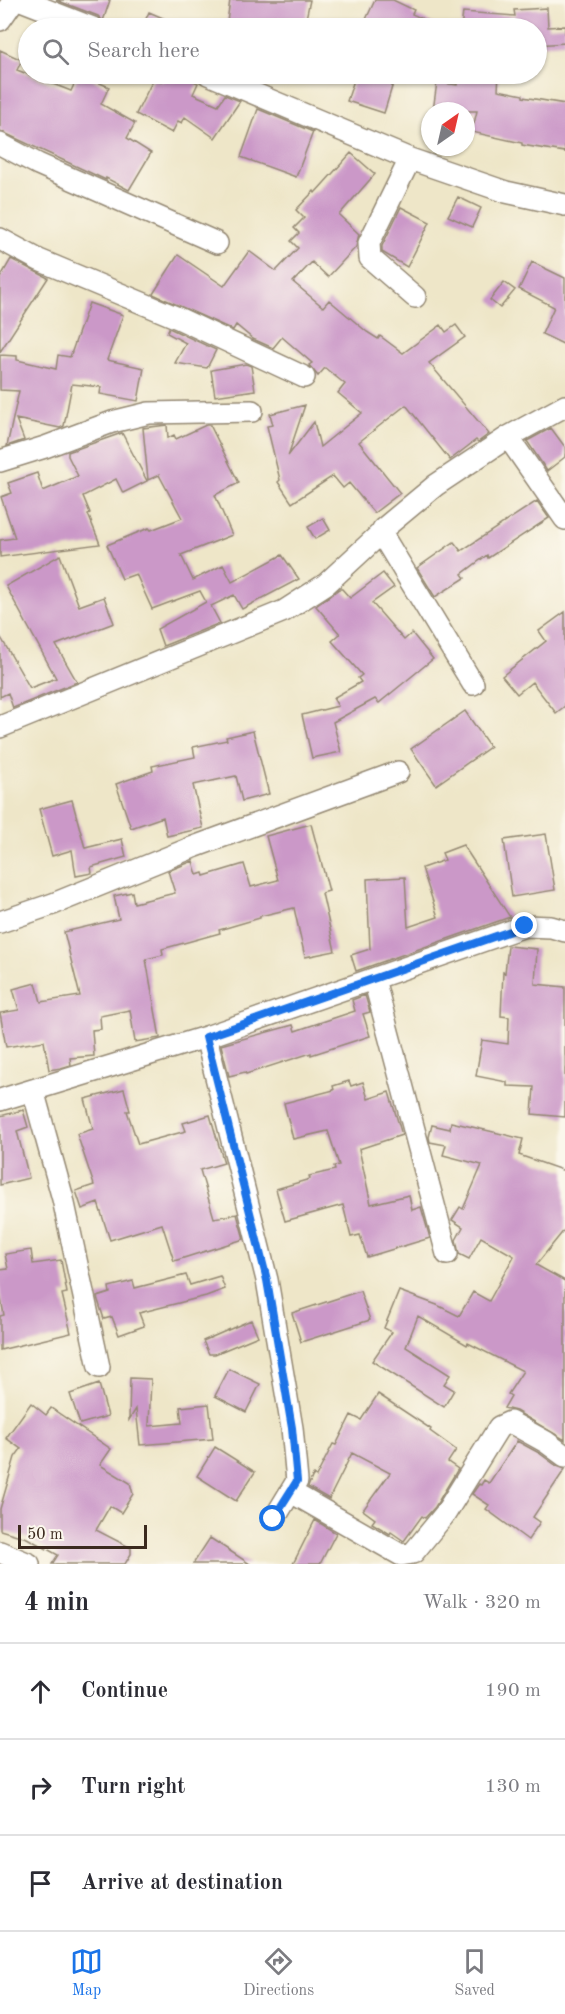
<!DOCTYPE html>
<meta charset="utf-8">
<style>
body{margin:0;font-family:"Old Standard TT",serif;background:#f7f7f7;color:#2b2b33}
.compass{position:absolute;left:421px;top:102px;width:54px;height:54px;border-radius:50%;background:#fff;box-shadow:0 2px 4px #0004;rotate:34deg}
.scale{position:absolute;left:18px;bottom:15px;width:129px;box-sizing:border-box;padding-left:6px;border:3px solid #3b2a1e;border-top:0;font-size:16px;line-height:21px;white-space:nowrap;color:#3b2a1e;-webkit-text-stroke:4px #fbf7ec;paint-order:stroke}
.stop{position:absolute;width:18px;height:18px;margin:-14px;border:4px solid #1a73e8;border-radius:50%;background:#fff}
.stop.end{background:#1a73e8;border-color:#fff;box-shadow:0 2px 6px #0008}
.list{margin:0;padding:0;list-style:none}
h2{display:flex;justify-content:space-between;align-items:center;height:78px;margin:0;padding:0 24px;font-size:26px}
h2 small{font-size:20px;font-weight:400;color:#7c7c81}
.list li{display:grid;grid-template-columns:39px 1fr auto;gap:18px;align-items:center;box-sizing:border-box;height:96px;padding:0 24px;border-top:2px solid #e1e1e2}
.list b{display:block;font-size:22px;white-space:nowrap}
.list em{font-size:20px;font-style:normal;color:#7c7c81}
.icon{flex:none;width:33px;height:33px;fill:none;stroke:currentColor;stroke-width:2;stroke-linecap:round;stroke-linejoin:round}
.map{position:relative;flex:none;width:565px;height:1564px;overflow:hidden}
.search{position:absolute;background:#fff;box-shadow:0 2px 4px #0004;left:18px;right:18px;top:18px;height:66px;display:flex;align-items:center;gap:15px;box-sizing:border-box;padding:0 21px;border-radius:33px;color:#7c7c81;font-size:22px}
.sheet{height:366px;background:#fff}
nav{display:flex;justify-content:space-around;align-items:center;box-sizing:border-box;height:84px;border-top:2px solid #e1e1e2;background:#fff;font-size:16px;color:#7c7c81}
nav a{display:grid;justify-items:center;gap:3px}
nav .on{color:#1a73e8}
.map>svg:first-child{display:block}
</style>
<div class="map">
<svg width="565" height="1564" viewBox="0 0 565 1564">
<rect width="100%" height="100%" fill="#fbf7ec"/>
<filter id="ink" filterUnits="userSpaceOnUse"><feTurbulence type="fractalNoise" baseFrequency=".0167" numOctaves="2"/><feDisplacementMap in="SourceGraphic" scale="12" xChannelSelector="R" yChannelSelector="G"/><feConvolveMatrix kernelMatrix="1 2 1 2 8 2 1 2 1" color-interpolation-filters="sRGB"/></filter>
<filter id="wash" filterUnits="userSpaceOnUse"><feTurbulence type="fractalNoise" baseFrequency=".008" numOctaves="4" result="noise"/><feDisplacementMap in="SourceGraphic" scale="24" xChannelSelector="R" yChannelSelector="G"/><feGaussianBlur stdDeviation="1.35" result="paint"/><feColorMatrix in="noise" values="0 0 0 0 0 0 0 0 0 0 0 0 0 0 0 0 0 1.4 0 .05"/><feComposite in="paint" operator="in"/></filter>
<g filter="url(#wash)">
<rect width="100%" height="100%" fill="#eee6c8"/>
<g id="blocks">
<path fill="#cb98c8" d="M56,0H110L103,21L98,16Z
M230,0H310L304,28H268L227,22Z
M375,0H393L414,10L412,14L442,28H362Z
M547,8L548,27L565,26V43L537,45V28H461L463,12L515,16L514,10Z
M149,12L186,28H142Z
M0,50L22,60L17,70L71,91L79,74L109,87L101,104L135,123L127,138L151,153L129,190L106,178V180L0,131Z
M166,74H179L198,83L193,94L218,105L225,95L240,101L215,138L185,117L182,123L178,121L172,133L136,114L154,78L162,82Z
M356,74H383L395,77L384,113L347,101Z
M458,74H499L498,90L523,95V97L565,104V152L522,145V143L472,132L477,111H433L437,82L457,85Z
M258,109L313,132L296,177L241,157Z
M351,153L375,174L339,215L359,234L356,247L328,277L312,262L293,282L323,307L329,300L367,332L378,339L380,336L403,353L441,325L446,332L456,325L465,337L429,363L489,434L478,442L476,440L450,460L406,405L359,442L400,493L374,513L349,483L343,488L333,476L292,503L278,482L280,480L267,426L273,425L270,414L305,405L288,456L314,422L320,447L362,413L338,393L345,384L325,368L318,376L309,365L312,363L282,337L273,348L253,339L236,325L233,330L153,294L178,255L224,286L249,251L276,271L298,248L291,241L299,233L294,228L304,218L296,210L314,191L315,193Z
M458,197L481,208L472,227L448,216Z
M401,207L430,222L407,267L382,252V246Z
M11,259L48,278L0,352V278Z
M532,262L565,278V345L542,334L554,307L519,289Z
M504,282L515,290L500,308L490,300Z
M89,303L123,315L107,360L144,368L138,401L100,394L101,387L72,384L64,426L60,428L16,419L24,440L7,446L19,391L0,390V355L17,356V360L56,369L58,355L70,357Z
M169,328L216,350L207,368L175,363L186,343L167,333Z
M246,364L251,366L255,390L215,396L211,370Z
M167,425L168,438L174,435L176,439L206,425H210L239,483L215,495L232,535L181,555L193,580L223,565L232,582L282,555L299,579L242,609L234,595L211,606L220,623L163,646L157,629L206,602L200,591L152,609L136,574L122,579L107,545L149,528L151,530L182,518L159,475L148,480L143,428Z
M551,428L565,447V457L547,471L527,441Z
M122,433L147,481L123,493L116,479L83,496L90,513L88,514L100,544L0,557V540L15,538L1,497L12,493L8,483L37,473L43,491L78,476L68,456V452Z
M537,501L549,518L488,558L487,555L462,574L465,578L435,597L417,568L454,542L461,551Z
M323,518L330,530L315,539L308,527Z
M60,555L79,606L104,597L114,623L56,645L77,682L13,708L8,693L0,697V636L30,688L56,678L6,586Z
M383,573L394,587L372,603L404,640L412,633L433,659L379,703L375,699L333,722L341,752L312,758L302,715L338,706L333,698L361,682L358,678L362,675L332,641L340,634L316,606L339,589H342L350,598Z
M565,612V706L556,713L532,682L517,694L502,676L546,641L539,631Z
M465,711L490,747L436,785L411,749Z
M253,731L269,794L242,801L236,776L193,785L203,828L167,836L163,817L131,828L116,784L153,771L152,766L195,757L193,747L227,740L226,737Z
M72,800L85,848L122,839L126,857L91,867L92,873L76,876L72,850L52,856L39,809Z
M311,824L329,891L322,893L335,951L305,957L294,908L260,916V918L219,930L220,933L162,949L163,955L146,959L160,1038L135,1042L130,1010L100,1016L101,1029L92,1030L94,1056L70,1058L71,1065L61,1068L49,1070L44,1041L6,1047L0,1013L19,1010L13,989L36,983L41,1002L80,996L64,932L119,919L114,896L132,892L134,903L175,893L168,871L193,861L197,875L203,873L204,876L244,864L251,887L278,880L266,836Z
M546,834L555,890L512,897L504,840Z
M463,845L510,917L356,971L351,955L370,949L367,879L405,877L408,927L438,917L422,868L445,860L442,853Z
M508,946L537,949L535,984L565,987V1117L532,1114L534,1087L507,1086V1082L476,1076L482,1040L508,1044L509,1017L501,1016L503,972L505,973Z
M365,995L370,1012L363,1014L370,1036L311,1055V1053L246,1074L245,1072L229,1076L221,1045L293,1025L295,1031L355,1011L352,1000Z
M349,1081L351,1086L363,1082L368,1099L389,1092L402,1135L359,1149L371,1204L409,1195L412,1210L421,1207L430,1238L367,1257L360,1235L351,1237L343,1205L285,1221L276,1189L310,1179L309,1176L335,1170L334,1166L339,1165L328,1131L293,1139L284,1103L334,1090L333,1086Z
M124,1089L130,1111H127L138,1144L186,1131L183,1123L210,1115L224,1163L200,1170L214,1218L237,1214L244,1239L174,1261L162,1224L110,1240L98,1203L82,1209L76,1191L94,1185L77,1134L93,1129L85,1099Z
M23,1110L28,1127L17,1131L29,1178L0,1185V1116Z
M451,1122L523,1139L519,1155L565,1171V1229L536,1265L565,1281V1440L516,1411L504,1408L511,1396L508,1394L523,1371L468,1343L467,1345L418,1316L406,1347L450,1375L444,1384L454,1390L444,1407L372,1361L392,1332L384,1328L399,1291L437,1305L459,1316L473,1292L489,1301L514,1256L481,1237L469,1259L459,1254L456,1240L463,1227L452,1220L460,1207L463,1209L482,1165L443,1155L446,1145L430,1142L429,1137L432,1125L450,1129Z
M31,1250L33,1264L61,1260L67,1293L62,1294L71,1333L0,1350V1316L4,1315L0,1294V1270L8,1269L5,1254Z
M186,1275L190,1285L220,1276L225,1289L206,1296L139,1313L144,1326L119,1335L112,1317L104,1319L97,1297L110,1293L109,1287L133,1281L135,1288Z
M360,1291L370,1320L301,1342L292,1313Z
M251,1320L258,1336L215,1354H209L203,1341Z
M229,1369L260,1384L246,1412L215,1396Z
M130,1378L151,1379L149,1426L182,1423L180,1407L209,1404L213,1439L140,1445L136,1409L129,1420Z
M99,1384L108,1416L80,1424L70,1394Z
M378,1394L431,1429L430,1431L456,1450L448,1462L458,1469L435,1507L425,1518L422,1516L404,1541L391,1532L390,1534L372,1523L375,1519L363,1510L390,1473L352,1453L329,1499L308,1487L313,1475L316,1477L333,1444L336,1445L351,1415L361,1420Z
M31,1403L46,1415L51,1408L111,1449L100,1465L130,1483L133,1494L121,1513L110,1506L96,1530L131,1548V1554L125,1564H52L58,1555L27,1538L0,1530V1509L15,1457L21,1449L6,1438Z
M517,1441L539,1453L557,1466L565,1469L533,1517L540,1522L528,1540L486,1509L489,1505L472,1494L479,1484L481,1485L484,1480L489,1483Z
M215,1447L255,1472L236,1501L197,1476Z
M315,1520L336,1533L320,1564H293Z
M210,1538L250,1564H193Z"/>
</g>
</g>
<g filter="url(#ink)">
<use href="#blocks" fill-opacity="0" stroke="#948873" stroke-width="1.5"/>
<g fill="none" stroke-linecap="round" stroke-linejoin="round">
<defs>
<path id="street" d="M21,0L93,28
M0,20L14,0
M208,74L410,159L506,192L565,205
M0,144L38,164L217,243
M410,159L369,243L370,258L415,297
M0,239L39,260L178,318L304,377
M508,437L565,519
M0,461L45,447L112,422L149,413L252,411
M381,533L473,684
M0,727L284,611L326,584L381,533L383,529L436,485L508,437L565,406
M0,922L53,904L191,848L398,772
M374,979L447,1254
M206,1037L267,1280L292,1428L297,1481L274,1519
M33,1090L63,1199L99,1367
M0,1100L206,1037L525,926L551,927L565,931
M291,1492L401,1555L413,1553L445,1514L499,1427L510,1422L546,1442L565,1456
M0,1552L29,1564"/>
</defs>
<use href="#street" stroke="#948873" stroke-width="24"/>
<use href="#street" stroke="#fff" stroke-width="21"/>
</g>
</g>
<g fill="none" stroke-linecap="round" stroke-linejoin="round" filter="url(#ink)">
<path stroke="#1a73e8" stroke-width="8" d="M273,1519L297,1481L292,1428L267,1280L206,1037L525,926"/>
</g>
</svg>
<svg class="compass" viewBox="-18 -18 36 36"><path d="M0-13l5 13h-10z" fill="#e53935"/><path d="M0 13l5-13h-10z" fill="#7c7c81"/></svg>
<div class="scale">50 m</div>
<div class="stop" style="left:273px;top:1519px"></div>
<div class="stop end" style="left:525px;top:926px"></div>
<div class="search"><svg class="icon" aria-label="search" viewBox="0 0 24 24"><circle cx="10" cy="10" r="6"/><path d="M15 15l6 6"/></svg>Search here</div>
</div>
<section class="sheet">
<h2>4 min<small>Walk · 320 m</small></h2>
<ul class="list">
<li><svg class="icon" aria-label="ahead" viewBox="0 0 24 24"><path d="M12 20V5M6 11l6-6 6 6"/></svg><div><b>Continue</b></div><em>190 m</em></li>
<li><svg class="icon" aria-label="right" viewBox="0 0 24 24"><path d="M7 20v-9h11M14 6l5 5-5 5"/></svg><div><b>Turn right</b></div><em>130 m</em></li>
<li><svg class="icon" aria-label="arrive" viewBox="0 0 24 24"><path d="M6 21V4h12l-3 4 3 4H6"/></svg><div><b>Arrive at destination</b></div></li>
</ul>
</section>
<nav>
<a class="on"><svg class="icon" aria-label="map" viewBox="0 0 24 24"><path d="M3 6l6-2 6 2 6-2v14l-6 2-6-2-6 2zM9 4v14M15 6v14"/></svg>Map</a>
<a><svg class="icon" aria-label="directions" viewBox="0 0 24 24"><path d="M12 3l9 9-9 9-9-9zM9 14v-3h6M13 9l2 2-2 2"/></svg>Directions</a>
<a><svg class="icon" aria-label="saved" viewBox="0 0 24 24"><path d="M7 4h10v16l-5-4-5 4z"/></svg>Saved</a>
</nav>
